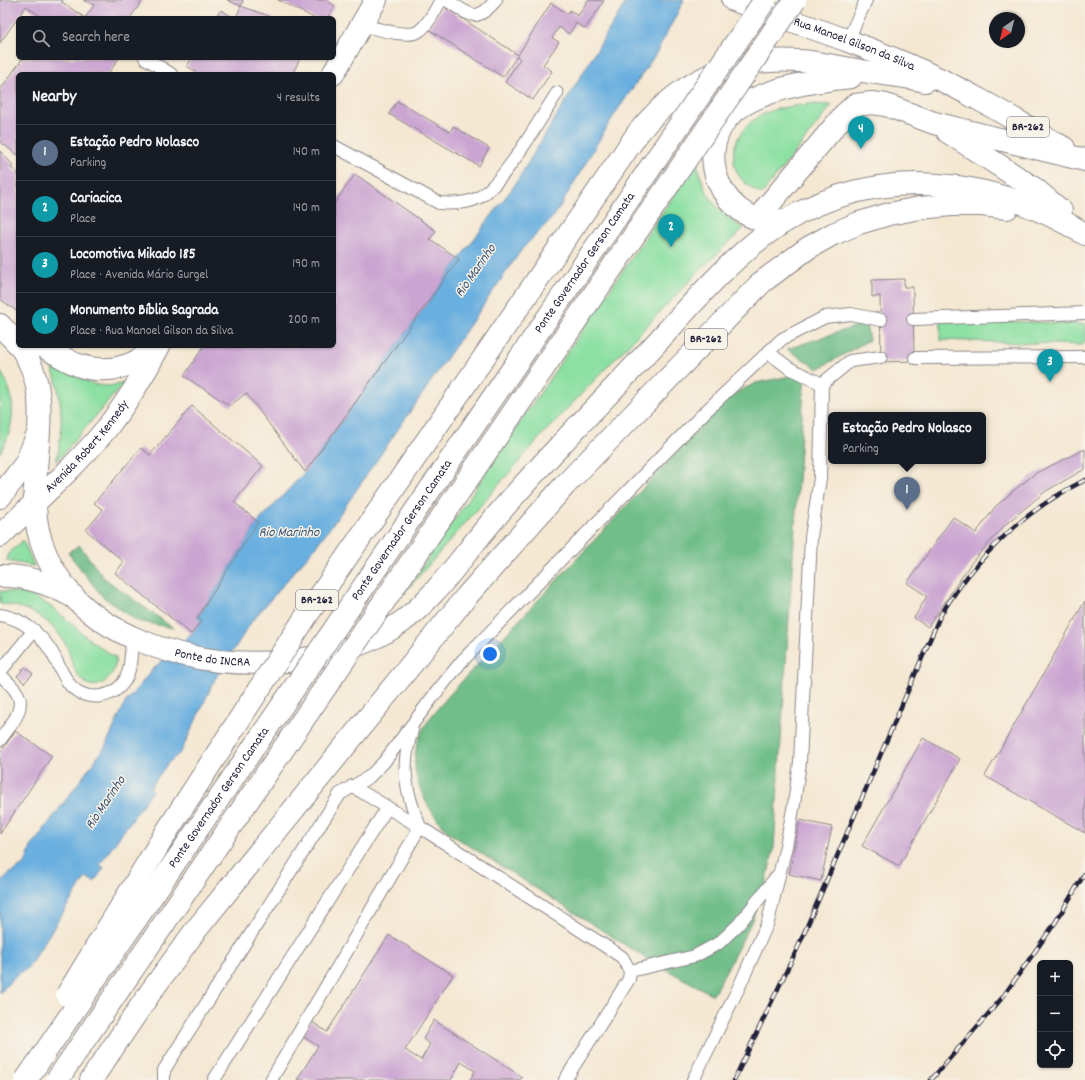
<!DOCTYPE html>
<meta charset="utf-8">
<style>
body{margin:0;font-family:Dekko,sans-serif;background:#242831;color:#f1f3f6}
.controls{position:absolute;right:12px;bottom:12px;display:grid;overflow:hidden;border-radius:6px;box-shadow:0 1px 3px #0004}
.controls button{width:36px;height:36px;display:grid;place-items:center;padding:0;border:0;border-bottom:1px solid #363941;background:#171b24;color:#f1f3f6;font:20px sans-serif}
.compass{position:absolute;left:989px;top:12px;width:36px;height:36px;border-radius:50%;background:#171b24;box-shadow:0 1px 3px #0004;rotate:215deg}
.you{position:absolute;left:490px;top:654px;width:14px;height:14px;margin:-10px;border:3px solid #fff;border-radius:50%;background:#1a73e8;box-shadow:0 0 0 6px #1a73e833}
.badge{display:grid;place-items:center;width:26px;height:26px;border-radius:50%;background:#2563eb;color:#fff;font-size:13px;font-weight:700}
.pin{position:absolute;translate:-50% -33px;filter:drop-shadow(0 1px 2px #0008)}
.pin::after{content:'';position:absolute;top:21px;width:14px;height:12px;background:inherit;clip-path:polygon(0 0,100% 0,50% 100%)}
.popup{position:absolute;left:828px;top:412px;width:158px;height:52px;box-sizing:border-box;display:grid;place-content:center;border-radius:6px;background:#171b24;filter:drop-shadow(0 1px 3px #0005);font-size:13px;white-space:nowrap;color:#9ea1a6}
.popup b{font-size:15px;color:#f1f3f6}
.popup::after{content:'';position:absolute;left:50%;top:100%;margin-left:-8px;border:8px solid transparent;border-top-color:#171b24}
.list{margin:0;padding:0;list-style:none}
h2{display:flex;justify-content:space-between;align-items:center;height:52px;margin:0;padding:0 16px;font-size:17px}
h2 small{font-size:13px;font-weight:400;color:#9ea1a6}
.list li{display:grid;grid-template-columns:26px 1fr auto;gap:12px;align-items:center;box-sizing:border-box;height:56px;padding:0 16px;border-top:1px solid #363941}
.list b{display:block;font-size:15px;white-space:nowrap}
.list p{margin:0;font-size:13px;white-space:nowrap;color:#9ea1a6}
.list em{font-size:13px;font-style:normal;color:#9ea1a6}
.icon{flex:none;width:22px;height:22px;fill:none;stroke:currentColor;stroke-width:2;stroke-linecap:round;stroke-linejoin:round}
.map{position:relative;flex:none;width:1085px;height:1080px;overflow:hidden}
.search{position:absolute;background:#171b24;box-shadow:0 1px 3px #0004;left:16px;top:16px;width:320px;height:44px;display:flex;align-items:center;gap:10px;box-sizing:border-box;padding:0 14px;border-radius:6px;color:#9ea1a6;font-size:15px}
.panel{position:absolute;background:#171b24;box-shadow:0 1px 3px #0004;left:16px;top:72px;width:320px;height:276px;border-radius:6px}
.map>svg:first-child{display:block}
</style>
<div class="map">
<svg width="1085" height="1080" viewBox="0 0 1085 1080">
<rect width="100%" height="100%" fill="#f7f3e8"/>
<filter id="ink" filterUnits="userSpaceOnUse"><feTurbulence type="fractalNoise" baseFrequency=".025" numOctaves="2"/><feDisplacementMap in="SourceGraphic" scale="8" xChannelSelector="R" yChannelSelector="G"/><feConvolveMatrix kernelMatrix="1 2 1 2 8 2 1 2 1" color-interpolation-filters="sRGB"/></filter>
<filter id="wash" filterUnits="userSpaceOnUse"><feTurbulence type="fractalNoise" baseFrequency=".012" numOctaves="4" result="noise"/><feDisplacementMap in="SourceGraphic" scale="16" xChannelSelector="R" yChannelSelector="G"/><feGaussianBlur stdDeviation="0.9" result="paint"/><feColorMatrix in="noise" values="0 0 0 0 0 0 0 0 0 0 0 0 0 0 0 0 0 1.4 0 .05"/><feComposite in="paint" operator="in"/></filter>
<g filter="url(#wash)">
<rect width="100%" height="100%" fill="#f4e8d3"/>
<path fill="#8ce0a3" stroke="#57816f" d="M810,104L832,105L762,194C722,177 726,134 762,115C777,107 794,106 810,104Z
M697,161C702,192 717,213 744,228L703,267L543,434L406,591Z
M941,319L1085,324V341L1082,345L940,340Z
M49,358C74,374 92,393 124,383L56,462C65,425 62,393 49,358Z
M0,371C18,396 15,428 0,453Z
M23,540L34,566L7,561L8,554Z
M0,591C42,592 56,611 85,636C95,645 106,651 116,658C116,677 96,697 80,678C73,670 71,657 67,647C55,622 28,605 0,604Z"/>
<path fill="#71be89" stroke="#4a7062" d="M866,323L869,340L818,369L787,349Z
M805,373L774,847L765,888L749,927L713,995L647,959L449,833C425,808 405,771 420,736C426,720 441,705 452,692L720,406L737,392L756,383Z
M79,545L104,578L173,628L137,621L103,597L68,553Z"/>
<path fill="#69afdf" stroke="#46688d" d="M627,0H684L657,52L611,120L555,215L522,249L335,521L313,550L252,621L215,679L181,752L168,763L150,788L153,790L100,864L104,868L94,882L86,877L27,969L17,974L0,993V882L9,874L25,864L31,847L105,747L125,703L153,669L191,634L201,622L197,618L258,522L305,472L459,259L514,186Z"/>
<g id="blocks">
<path fill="#cba5d2" d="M0,0H63L62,2L85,18H43L26,6L0,43Z
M83,0H143L130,18H85L94,5Z
M227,0H243L241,6Z
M278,0H326L335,6L327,18H314Z
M588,0L604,1L585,29L576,23L569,34L559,27L552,38L559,42L543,65L552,71L533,100L505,82L520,59L517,56L503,77L428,29L443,6L518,55L551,3L568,14L570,10L578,16Z
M241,6L274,18H236Z
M221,10L234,18H215Z
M23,58H119L108,74H18V155L0,142V90Z
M192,58H300L293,73L290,72L289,74H199L187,66Z
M397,101L450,132L453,126L489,148L479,166L389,114Z
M0,151L13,165L11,168L18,173V312L0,299Z
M355,174L436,231L430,239L459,259L305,472L246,393L230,406L184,376L204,346H334V204Z
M904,279V287H913L914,361L881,362L880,296L872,297V280Z
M192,406L263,466L234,502L258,522L197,618L201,621L191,634L115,573L124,562L86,530L103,510L94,503L141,448L150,455Z
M1085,449V469L1046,491L1007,523L971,563L928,627L914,618L927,596L907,583L953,517L976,533L995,507L1013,491L1036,473Z
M1085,601V833L985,776Z
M25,667L33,674L24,683L17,676Z
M15,731L52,756L0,834V753Z
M923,738L960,759L899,866L862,846Z
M800,820L832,827L821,881L789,874Z
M389,935L453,975L405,1050L421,1060L430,1044L423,1039L434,1020L522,1077L520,1080H470L475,1071L461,1062L451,1080H297L318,1046L302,1036L311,1021L327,1032Z"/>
</g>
</g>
<g filter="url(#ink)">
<use href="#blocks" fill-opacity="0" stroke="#8b8587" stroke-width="1"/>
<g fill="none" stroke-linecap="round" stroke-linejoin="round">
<defs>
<path id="lane" d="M446,0C470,14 475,25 496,0
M362,25C375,28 408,39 419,31C429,24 435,10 441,0
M848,40L866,0
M145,58L171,74
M334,146L439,203C452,204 466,204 478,198C503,185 540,119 557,93
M913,319L1085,313
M768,352L789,368L822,384
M915,358L1085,357
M0,615C21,618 40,633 51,651C58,662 62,676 71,686C87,703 117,699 127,676C132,664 131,649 132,637
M0,672L34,630
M0,674C5,680 13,686 17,693C27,709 9,727 0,740
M352,786L420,827L622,957L630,971L629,979L565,1080
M630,971L695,956L719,943L739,924L777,876
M164,1080V1070L340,794L369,777L384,762L435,694L462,661L705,412L782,339L825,317L851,314L881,320
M214,1080L387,808
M271,1080L420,827C406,793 400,767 412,730
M693,1080L739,987L768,922L786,846L794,804L800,762L811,537L820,478L822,384L850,361L881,357"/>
<g id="secondary">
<path d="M333,74L376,0"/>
<path d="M43,346C54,352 66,361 78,365C106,375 137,367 157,346"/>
<path d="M0,497L26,463L37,436"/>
<path id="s1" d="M0,536C36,501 75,467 107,428C127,402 144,375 159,346"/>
</g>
<g id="primary">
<path id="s2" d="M733,0C797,23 860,43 922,71C971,93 1017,121 1064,148"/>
<path d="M948,132L1035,189L1061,211"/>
<path d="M638,133C680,81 732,56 799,61C818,62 837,67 856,70C878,74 903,75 925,81"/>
<path d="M772,221L766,208L844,115L855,105L872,103L886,105L934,123L1085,160"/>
<path d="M782,221C721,228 688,146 737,109C768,87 815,81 851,77"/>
<path d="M0,325L18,344"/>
<path id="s3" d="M20,346C55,395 32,451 35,506C36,539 50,570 71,594C107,634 167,655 219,661C279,667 347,658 399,624C435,599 465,552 494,519C542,462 595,409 646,354C683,315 719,270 762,237C861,162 983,172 1085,234"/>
<path d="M0,576C25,575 48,583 70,595"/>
<path d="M91,1080L152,990L195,931L466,597L565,485L762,282L808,248L833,234L859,223L889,214L920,208L951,205H982L1007,208"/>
</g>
</defs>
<use href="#lane" stroke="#8b8587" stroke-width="14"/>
<use href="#secondary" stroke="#8b8587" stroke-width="24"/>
<use href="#primary" stroke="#8b8587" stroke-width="24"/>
<use href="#lane" stroke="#fff" stroke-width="12"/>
<use href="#secondary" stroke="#fff" stroke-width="22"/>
<use href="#primary" stroke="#fff" stroke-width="22"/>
<defs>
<path id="rail" d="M734,1080L799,945L940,616C976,557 1023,511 1085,480
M931,1080L1002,998L1055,923L1085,873"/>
</defs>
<use href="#rail" stroke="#22223b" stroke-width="4.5"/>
<use href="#rail" stroke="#f7f3e8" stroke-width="3" stroke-dasharray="9" stroke-linecap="butt"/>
<defs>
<g id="primary-bridge">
<path d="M67,995L169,828L307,615L638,133"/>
<path id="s4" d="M26,1080L765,0"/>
<path d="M57,1080L795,0"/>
</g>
</defs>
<use href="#primary-bridge" stroke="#8b8587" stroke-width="24" stroke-linecap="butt"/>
<use href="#primary-bridge" stroke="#fff" stroke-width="22"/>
</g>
</g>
<g text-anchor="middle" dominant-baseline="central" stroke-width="3" stroke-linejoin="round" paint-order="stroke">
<g fill="#f7f3e8" stroke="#62616f" stroke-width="1">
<rect x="1007" y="117" width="42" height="20" rx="3"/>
<rect x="685" y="329" width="42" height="20" rx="3"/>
<rect x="296" y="590" width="42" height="20" rx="3"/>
</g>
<g font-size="12" font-weight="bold" fill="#22223b">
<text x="1028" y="127">BR-262</text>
<text x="706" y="339">BR-262</text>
<text x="317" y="600">BR-262</text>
</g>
<g font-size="13" fill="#22223b" stroke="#f7f3e8">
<text stroke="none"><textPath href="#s2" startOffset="129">Rua Manoel Gilson da Silva</textPath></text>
<text stroke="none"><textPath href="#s4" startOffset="990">Ponte Governador Gerson Camata</textPath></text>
<text stroke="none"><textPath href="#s1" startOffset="125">Avenida Robert Kennedy</textPath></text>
<text stroke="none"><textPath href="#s4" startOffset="666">Ponte Governador Gerson Camata</textPath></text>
<text stroke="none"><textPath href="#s3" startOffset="420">Ponte do INCRA</textPath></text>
<text stroke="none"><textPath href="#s4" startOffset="342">Ponte Governador Gerson Camata</textPath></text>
</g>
<g font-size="14" font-style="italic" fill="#3b5374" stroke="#f7f3e8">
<text transform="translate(476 271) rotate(-55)">Rio Marinho</text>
<text x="289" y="533">Rio Marinho</text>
<text transform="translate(106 803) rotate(-56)">Rio Marinho</text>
</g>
</g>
</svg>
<div class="controls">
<button>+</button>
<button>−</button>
<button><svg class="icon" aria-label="locate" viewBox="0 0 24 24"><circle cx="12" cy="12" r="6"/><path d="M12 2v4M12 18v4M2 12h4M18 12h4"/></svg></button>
</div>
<svg class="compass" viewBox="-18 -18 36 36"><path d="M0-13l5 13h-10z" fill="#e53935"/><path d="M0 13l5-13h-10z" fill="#9ea1a6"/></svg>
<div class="you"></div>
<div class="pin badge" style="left:907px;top:510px;background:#5c6f8a">1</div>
<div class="popup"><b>Estação Pedro Nolasco</b>Parking</div>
<div class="pin badge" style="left:671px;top:247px;background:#0f9aa8">2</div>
<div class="pin badge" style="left:1050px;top:382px;background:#0f9aa8">3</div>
<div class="pin badge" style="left:861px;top:149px;background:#0f9aa8">4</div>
<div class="search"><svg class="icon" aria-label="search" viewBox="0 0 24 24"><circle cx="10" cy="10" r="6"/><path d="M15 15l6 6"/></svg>Search here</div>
<section class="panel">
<h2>Nearby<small>4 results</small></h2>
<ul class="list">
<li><span class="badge" style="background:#5c6f8a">1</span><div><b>Estação Pedro Nolasco</b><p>Parking</p></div><em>140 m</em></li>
<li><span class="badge" style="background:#0f9aa8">2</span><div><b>Cariacica</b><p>Place</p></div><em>140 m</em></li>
<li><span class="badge" style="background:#0f9aa8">3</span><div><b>Locomotiva Mikado 185</b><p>Place · Avenida Mário Gurgel</p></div><em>190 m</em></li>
<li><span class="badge" style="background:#0f9aa8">4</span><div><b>Monumento Bíblia Sagrada</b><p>Place · Rua Manoel Gilson da Silva</p></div><em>200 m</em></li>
</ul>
</section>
</div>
